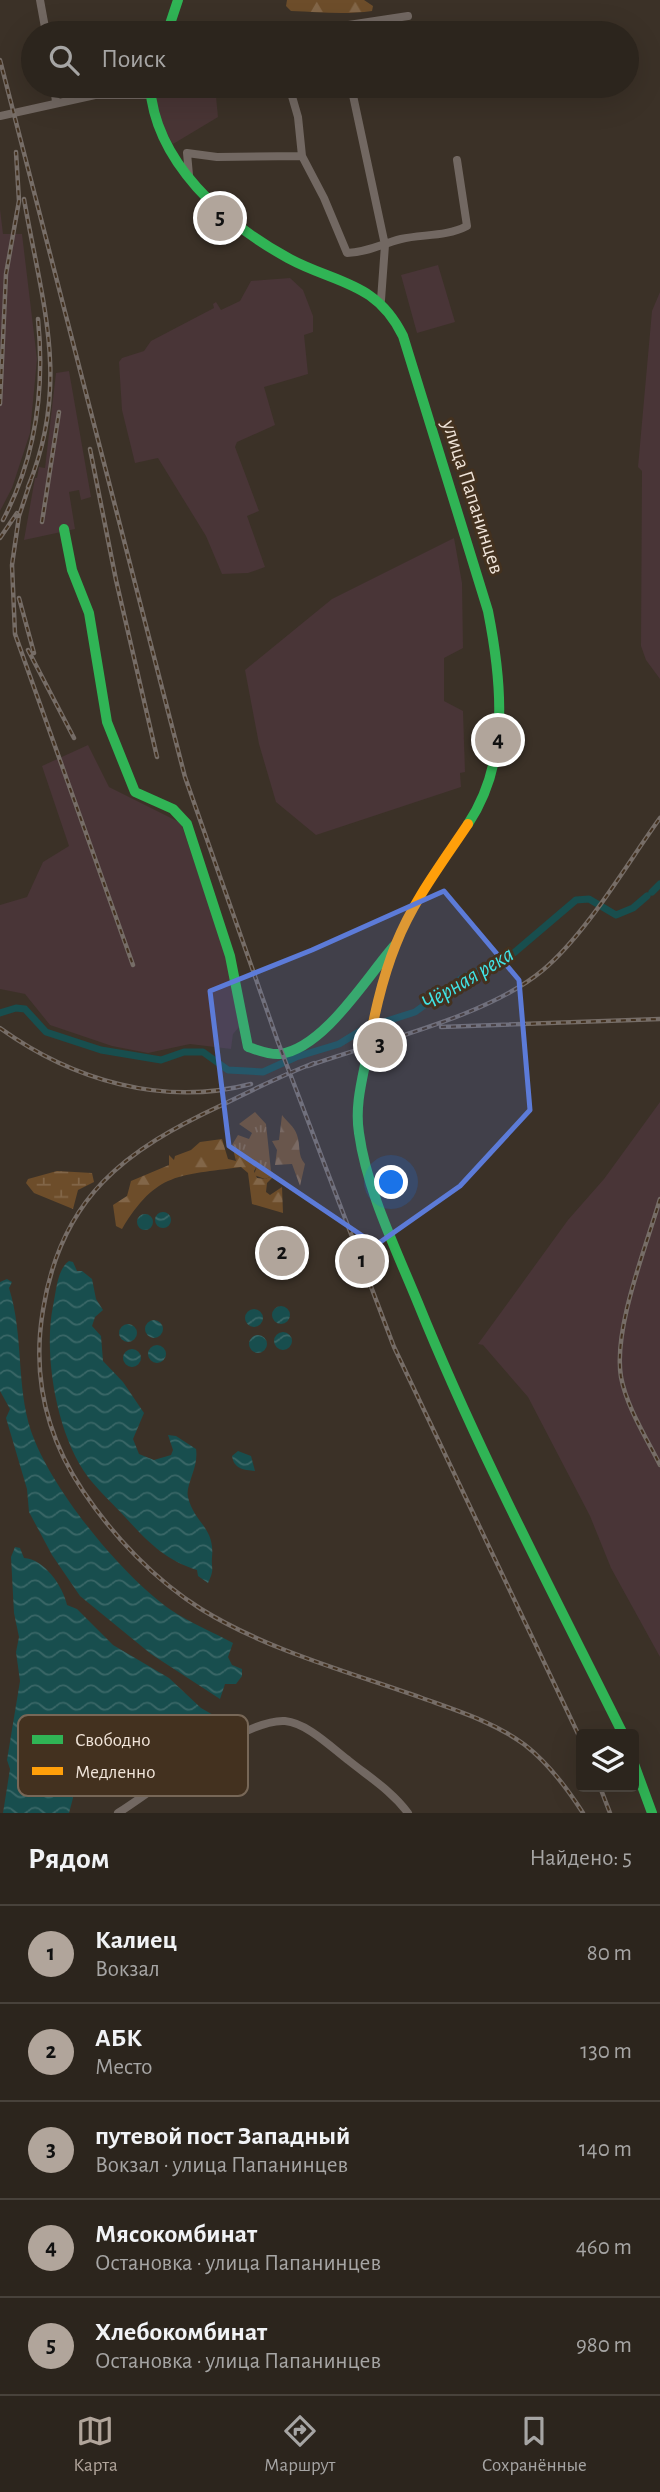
<!DOCTYPE html>
<html lang="ru">
<meta charset="utf-8">
<style>
body{margin:0;font-family:"Alegreya Sans",sans-serif;background:#342d26;color:#f1f3f6}
.controls{position:absolute;right:21px;bottom:21px;display:grid;overflow:hidden;border-radius:7px;box-shadow:0 7px 28px #0002}
.controls button{width:63px;height:63px;display:grid;place-items:center;padding:0;border:0;border-bottom:2px solid #48423b;background:#2c251d;color:#f1f3f6;font:35px sans-serif}
.you{position:absolute;left:392px;top:1183px;width:24px;height:24px;margin:-18px;border:5px solid #fff;border-radius:50%;background:#1a73e8;box-shadow:0 0 0 10px #1a73e833}
.badge{display:grid;place-items:center;width:46px;height:46px;border-radius:50%;background:#b1a59b;color:#111;font-size:23px;font-weight:700}
.pin{position:absolute;translate:-50% -50%;border:4px solid #fff;box-shadow:0 2px 7px #0006}
.list{margin:0;padding:0;list-style:none}
h2{display:flex;justify-content:space-between;align-items:center;height:91px;margin:0;padding:0 28px;font-size:30px}
h2 small{font-size:23px;font-weight:400;color:#a6a5a4}
.list li{display:grid;grid-template-columns:46px 1fr auto;gap:21px;align-items:center;box-sizing:border-box;height:98px;padding:0 28px;border-top:2px solid #48423b}
.list b{display:block;font-size:26px;white-space:nowrap}
.list p{margin:0;font-size:23px;white-space:nowrap;color:#a6a5a4}
.list em{font-size:23px;font-style:normal;color:#a6a5a4}
.icon{flex:none;width:38px;height:38px;fill:none;stroke:currentColor;stroke-width:2;stroke-linecap:round;stroke-linejoin:round}
.map{position:relative;flex:none;width:660px;height:1813px;overflow:hidden}
.search{position:absolute;background:#2c251d;box-shadow:0 7px 28px #0002;left:21px;right:21px;top:21px;height:77px;display:flex;align-items:center;gap:18px;box-sizing:border-box;padding:0 24px;border-radius:38px;color:#a6a5a4;font-size:26px}
.sheet{height:581px;background:#2c251d}
nav{display:flex;justify-content:space-around;align-items:center;box-sizing:border-box;height:98px;border-top:2px solid #48423b;background:#2c251d;font-size:19px;color:#a6a5a4}
nav a{display:grid;justify-items:center;gap:4px}
nav .on{color:#b1a59b}
.map>svg:first-child{display:block}
</style>
<div class="map">
<svg width="660" height="1813" viewBox="0 0 660 1813">
<defs>
<pattern id="grass-tufts" width="24" height="20" patternUnits="userSpaceOnUse" patternTransform="scale(1.75)"><rect width="24" height="20" fill="#6d4d2a"/><path d="M3 7l-1-3M5 7V3M7 7l1-3M15 17l-1-3M17 17v-4M19 17l1-3" fill="none" stroke="#826648"/></pattern>
<pattern id="forest-firs" width="22" height="20" patternUnits="userSpaceOnUse" patternTransform="scale(1.75)"><rect width="22" height="20" fill="#6d4d2a"/><path d="M5 1l3.5 6h-7zM16 11l3.5 6h-7z" fill="#826648"/></pattern>
<pattern id="wetland-marsh" width="20" height="14" patternUnits="userSpaceOnUse" patternTransform="scale(1.75)"><rect width="20" height="14" fill="#6d4d2a"/><path d="M1 5h8M5 5V1M11 12h8M15 12V8" fill="none" stroke="#826648"/></pattern>
<pattern id="water-waves" width="16" height="10" patternUnits="userSpaceOnUse" patternTransform="scale(1.75)"><rect width="16" height="10" fill="#184e4e"/><path d="M0 5q4-4 8 0t8 0" fill="none" stroke="#3a6767"/></pattern>
</defs>
<rect width="100%" height="100%" fill="#3b3127"/>
<path fill="#493535" d="M156,86H215L218,117L173,144L158,120L152,100Z"/>
<path fill="#493537" d="M0,209L3,234H22L37,359L30,433L12,488L0,511Z
M438,265L455,322L417,333L401,275Z
M290,278L303,290L313,316V332L304,335L308,374L264,387L275,425L237,442L235,447L259,511L247,516L265,567L248,573L222,574L206,536L158,458L135,463L122,410L119,362L122,358L144,351L151,341L214,308L213,304L216,302L221,310L240,301L251,281Z
M660,292V679L646,660L641,646L642,471L638,467L652,311Z
M69,371L91,497L81,500L79,490L69,492L75,529L24,540L35,478H37L39,467L45,468L56,373Z
M454,538L462,583L463,648L444,658V701L463,711L465,772L460,773L461,787L316,835L276,802L259,744L245,670L332,599Z
M88,745L109,787L181,823L226,955L242,1024L233,1034L231,1049L190,1044L148,1053L112,1046L50,1025L25,994L0,989V905L27,897L43,862L69,846L42,766Z
M660,1102V1657L611,1568L590,1516L528,1397L483,1345L478,1344L568,1220L604,1179Z"/>
<path fill="url(#grass-tufts)" d="M255,1112L266,1124L271,1171L275,1175L265,1179L254,1175L258,1163L251,1164L238,1154L236,1161L232,1145L238,1135L249,1139L252,1133L239,1124Z"/>
<path fill="url(#forest-firs)" d="M287,0H364L373,6L372,11C344,15 319,12 291,11L286,6Z
M282,1115C287,1122 294,1126 297,1135C301,1146 297,1155 305,1164L300,1186L292,1164L275,1165L277,1150L272,1141L279,1140Z
M222,1139L228,1159L236,1161L238,1153L251,1164L259,1163L254,1171L257,1178L265,1179L275,1175L267,1183L266,1192L270,1195L282,1187L283,1213L252,1204L248,1173L241,1167C179,1176 157,1171 122,1229L116,1226L113,1205L127,1196L131,1181L169,1165V1155L174,1160L175,1156L191,1150L200,1142Z"/>
<path fill="url(#wetland-marsh)" d="M57,1171L92,1173L94,1182L78,1190L73,1209L34,1193L26,1183L28,1179Z"/>
<path fill="url(#water-waves)" d="M155 1220a8 8 0 1 1 16 0a8 8 0 1 1-16 0Z
M137 1222a8 8 0 1 1 16 0a8 8 0 1 1-16 0Z
M69,1261L73,1262L77,1271H82L92,1279L96,1299L103,1310L95,1317L92,1326L101,1336L103,1361L123,1382L144,1413L133,1439L139,1454L154,1460L171,1455L173,1450L168,1435L176,1436L196,1449C199,1468 185,1485 188,1497C194,1523 215,1527 212,1557C211,1570 215,1568 208,1583L198,1576L197,1570C165,1560 147,1541 125,1517C113,1504 99,1491 88,1477C57,1436 43,1355 53,1306C56,1293 57,1269 69,1261Z
M7,1279L12,1282L9,1288C24,1336 16,1385 31,1431C51,1489 121,1575 171,1610C190,1623 213,1632 233,1643L228,1657L232,1665L242,1669V1676L236,1684H225L220,1699L151,1654L80,1596L52,1555L29,1512L27,1489L6,1418L10,1409L0,1391V1282Z
M272 1315a9 9 0 1 1 18 0a9 9 0 1 1-18 0Z
M245 1318a9 9 0 1 1 18 0a9 9 0 1 1-18 0Z
M145 1329a9 9 0 1 1 18 0a9 9 0 1 1-18 0Z
M119 1333a9 9 0 1 1 18 0a9 9 0 1 1-18 0Z
M274 1341a9 9 0 1 1 18 0a9 9 0 1 1-18 0Z
M249 1344a9 9 0 1 1 18 0a9 9 0 1 1-18 0Z
M148 1354a9 9 0 1 1 18 0a9 9 0 1 1-18 0Z
M123 1358a9 9 0 1 1 18 0a9 9 0 1 1-18 0Z
M238,1451L251,1456L255,1471C244,1470 234,1469 232,1456Z
M15,1547L20,1548L24,1558C44,1559 63,1586 67,1605L77,1609L113,1645L169,1678L201,1708L222,1720L223,1728L219,1733C205,1730 206,1738 197,1743L170,1714H165L75,1762L62,1777L73,1798L69,1813H3L10,1769L7,1760L20,1681L16,1652L19,1637L14,1613L11,1557Z"/>
<g fill="none" stroke-linecap="round" stroke-linejoin="round">
<path stroke="#184e4e" stroke-width="7" d="M652,892L660,884
M0,1013L16,1008L25,1009L46,1032L101,1050L161,1060L184,1052H203L228,1070L263,1072L296,1057L339,1044L365,1028L415,1012L462,978L509,957L576,900L589,899L616,915L633,908L647,896"/>
<path stroke="#726862" stroke-width="8" d="M40,0L46,33
M287,25L342,26L408,16
M54,86L56,102
M289,86L298,117L302,156L324,198L347,253C369,252 381,244 401,239C422,234 446,237 467,226L457,160
M351,86L385,245L381,300
M0,116L95,95H149
M189,175L187,153L217,157L302,156
M118,1813C155,1790 244,1718 285,1721C307,1723 331,1747 348,1760C369,1777 392,1791 408,1813"/>
<path stroke="#30b455" stroke-width="10" d="M167,33L178,0
M150,86C155,162 224,223 288,258C336,284 376,281 403,336L488,611C502,682 510,761 468,824
M64,529L72,570L89,613L107,722L135,792L173,809L187,824L230,956L248,1047C258,1050 269,1055 280,1054C324,1048 366,978 394,946
M366,1060C361,1084 355,1108 359,1133C367,1191 396,1249 418,1303C478,1451 552,1591 623,1734
M634,1764L652,1813"/>
<path stroke="#ff9f0a" stroke-width="10" d="M366,1060C373,1021 381,981 396,944C413,901 442,863 468,824"/>
<defs>
<path id="rail" d="M0,60L185,777L278,1042L394,1347L581,1740
M24,199C42,303 71,383 28,487
M0,404L6,274L19,201L16,152
M90,449L116,580L157,757
M31,480L19,516L12,565L15,634L133,965
M3,520C36,457 45,389 38,319
M42,522L59,412
M0,538L17,513
M19,598L34,653
M28,650L74,738
M441,1027L660,1019
M0,1028C72,1080 163,1107 251,1084
M314,1063C283,1075 252,1090 222,1105C125,1150 61,1197 43,1310C32,1375 46,1436 83,1491C113,1536 155,1580 201,1609C267,1650 349,1672 422,1698C458,1711 494,1722 525,1745C548,1763 567,1788 583,1813
M308,1066C378,1041 487,1017 543,970C587,933 626,865 660,818
M660,1199C646,1247 613,1329 621,1377C627,1408 646,1437 660,1465
M600,1787L610,1813"/>
</defs>
<use href="#rail" stroke="#766d67" stroke-width="4.5"/>
<use href="#rail" stroke="#43311f" stroke-width="2" stroke-dasharray="5" stroke-linecap="butt"/>
</g>
<path fill="#5c7bd8" fill-opacity="0.2" stroke="#5c7bd8" stroke-width="5" stroke-linejoin="round" d="M444,891L519,980L530,1110L460,1186L376,1245L229,1146L210,991L312,950Z"/>
<g text-anchor="middle" dominant-baseline="central" stroke-width="6" stroke-linejoin="round" paint-order="stroke">
<g font-size="21" fill="#f0e4d9" stroke="#43311f">
<text transform="translate(473 497) rotate(72)">улица Папанинцев</text>
</g>
<g font-size="23" font-style="italic" fill="#40e3e5" stroke="#43311f">
<text transform="translate(468 979) rotate(-31)">Чёрная река</text>
</g>
</g>
<rect x="18" y="1715" width="230" height="81" rx="10" fill="#43311f" stroke="#776757" stroke-width="2"/>
<rect x="32" y="1735" width="31" height="9" fill="#30b455"/>
<rect x="32" y="1767" width="31" height="8" fill="#ff9f0a"/>
<g font-size="19" fill="#f0e4d9">
<text x="75" y="1746">Свободно</text>
<text x="75" y="1778">Медленно</text>
</g>
</svg>
<div class="controls">
<button><svg class="icon" aria-label="layers" viewBox="0 0 24 24"><path d="M12 4l9 5-9 5-9-5zM3 14l9 5 9-5"/></svg></button>
</div>
<div class="you"></div>
<div class="pin badge" style="left:362px;top:1261px">1</div>
<div class="pin badge" style="left:282px;top:1253px">2</div>
<div class="pin badge" style="left:380px;top:1045px">3</div>
<div class="pin badge" style="left:498px;top:740px">4</div>
<div class="pin badge" style="left:220px;top:218px">5</div>
<div class="search"><svg class="icon" aria-label="search" viewBox="0 0 24 24"><circle cx="10" cy="10" r="6"/><path d="M15 15l6 6"/></svg>Поиск</div>
</div>
<section class="sheet">
<h2>Рядом<small>Найдено: 5</small></h2>
<ul class="list">
<li><span class="badge">1</span><div><b>Калиец</b><p>Вокзал</p></div><em>80 m</em></li>
<li><span class="badge">2</span><div><b>АБК</b><p>Место</p></div><em>130 m</em></li>
<li><span class="badge">3</span><div><b>путевой пост Западный</b><p>Вокзал · улица Папанинцев</p></div><em>140 m</em></li>
<li><span class="badge">4</span><div><b>Мясокомбинат</b><p>Остановка · улица Папанинцев</p></div><em>460 m</em></li>
<li><span class="badge">5</span><div><b>Хлебокомбинат</b><p>Остановка · улица Папанинцев</p></div><em>980 m</em></li>
</ul>
</section>
<nav>
<a class="on"><svg class="icon" aria-label="map" viewBox="0 0 24 24"><path d="M3 6l6-2 6 2 6-2v14l-6 2-6-2-6 2zM9 4v14M15 6v14"/></svg>Карта</a>
<a><svg class="icon" aria-label="directions" viewBox="0 0 24 24"><path d="M12 3l9 9-9 9-9-9zM9 14v-3h6M13 9l2 2-2 2"/></svg>Маршрут</a>
<a><svg class="icon" aria-label="saved" viewBox="0 0 24 24"><path d="M7 4h10v16l-5-4-5 4z"/></svg>Сохранённые</a>
</nav>
